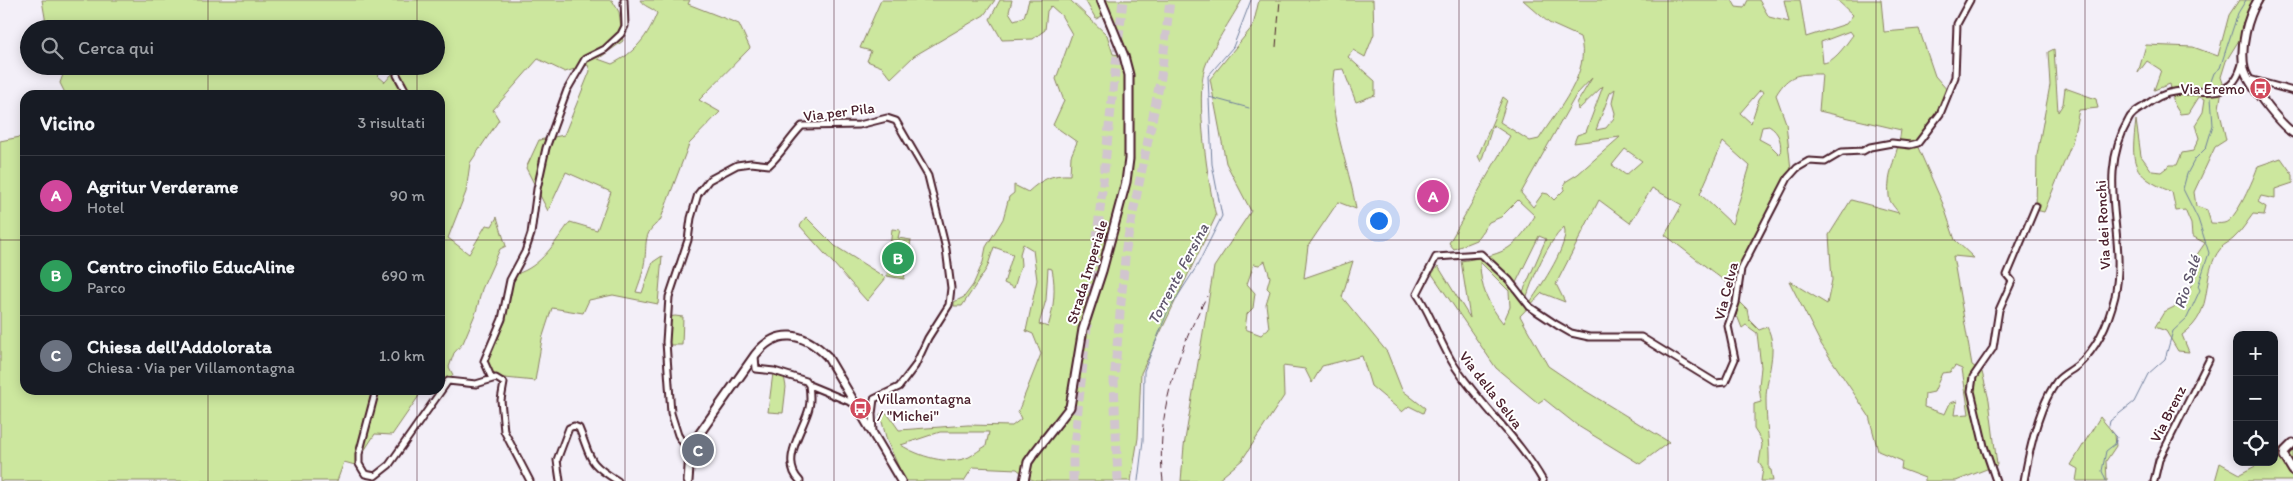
<!DOCTYPE html>
<html lang="it">
<meta charset="utf-8">
<style>
body{margin:0;font-family:Itim,sans-serif;background:#20242c;color:#f1f3f6}
.controls{position:absolute;right:15px;bottom:15px;display:grid;overflow:hidden;border-radius:10px;box-shadow:0 2px 12px #0003}
.controls button{width:45px;height:45px;display:grid;place-items:center;padding:0;border:0;border-bottom:1px solid #363941;background:#171b24;color:#f1f3f6;font:25px sans-serif}
.you{position:absolute;left:1378px;top:220px;width:18px;height:18px;margin:-12px;border:4px solid #fff;border-radius:50%;background:#1a73e8;box-shadow:0 0 0 8px #1a73e833}
.badge{display:grid;place-items:center;width:32px;height:32px;border-radius:50%;background:#2563eb;color:#fff;font-size:16px;font-weight:700}
.pin{position:absolute;translate:-50% -50%;border:2px solid #fff;box-shadow:0 1px 5px #0006}
.list{margin:0;padding:0;list-style:none}
h2{display:flex;justify-content:space-between;align-items:center;height:65px;margin:0;padding:0 20px;font-size:21px}
h2 small{font-size:16px;font-weight:400;color:#9ea1a6}
.list li{display:grid;grid-template-columns:32px 1fr auto;gap:15px;align-items:center;box-sizing:border-box;height:80px;padding:0 20px;border-top:1px solid #363941}
.list b{display:block;font-size:19px;white-space:nowrap}
.list p{margin:0;font-size:16px;white-space:nowrap;color:#9ea1a6}
.list em{font-size:16px;font-style:normal;color:#9ea1a6}
.icon{flex:none;width:28px;height:28px;fill:none;stroke:currentColor;stroke-width:2;stroke-linecap:round;stroke-linejoin:round}
.map{position:relative;flex:none;width:2293px;height:481px;overflow:hidden}
.search{position:absolute;background:#171b24;box-shadow:0 2px 12px #0003;left:20px;top:20px;width:425px;height:55px;display:flex;align-items:center;gap:12px;box-sizing:border-box;padding:0 18px;border-radius:28px;color:#9ea1a6;font-size:19px}
.panel{position:absolute;background:#171b24;box-shadow:0 2px 12px #0003;left:20px;top:90px;width:425px;height:305px;border-radius:15px}
.map>svg:first-child{display:block}
</style>
<div class="map">
<svg width="2293" height="481" viewBox="0 0 2293 481">
<rect width="100%" height="100%" fill="#f3eff8"/>
<filter id="ink" filterUnits="userSpaceOnUse"><feTurbulence type="fractalNoise" baseFrequency=".02" numOctaves="2"/><feDisplacementMap in="SourceGraphic" scale="10" xChannelSelector="R" yChannelSelector="G"/><feConvolveMatrix kernelMatrix="1 2 1 2 8 2 1 2 1" color-interpolation-filters="sRGB"/></filter>
<g filter="url(#ink)">
<path fill="#cce79e" stroke="#8b8364" fill-rule="evenodd" d="M42,0H612L619,12L623,41L598,59L612,64C635,53 648,36 657,13C651,7 644,7 640,0H690L688,4L739,24L750,48L699,100L720,112L689,144L660,221C641,234 648,245 644,265C643,274 639,283 636,292L642,293L653,262L662,256L658,304L613,295L589,300L583,313L552,308L542,339L535,381L495,377L487,360L505,322L508,293L516,274C541,267 555,242 570,222L597,230L611,192L566,172L548,211L526,168L539,140L564,135L590,71L588,65L565,72L538,59L493,110L499,120L470,163L466,192L448,238L469,254L486,225L492,226L497,217L506,246L500,249L482,289L476,312L463,343L454,353L449,367L453,375L440,384V95H66L60,83L66,66H386L378,76L385,82L392,74L395,77L399,73L395,68L396,66H436V29H47Z
M881,0H995L984,15L914,56L891,78L882,67L867,61L871,51L860,48Z
M1012,0L1009,12L1014,20L1024,17L1029,0H1070L1107,35L1113,54L1119,55L1102,16L1096,19L1085,0H1242C1232,18 1211,49 1205,67C1195,98 1208,184 1216,216L1141,373L1138,438L1131,481H1036L1028,478L1017,469L973,467L964,481H905L887,441L880,414L887,413L899,430L968,425L1012,426L1021,419L1018,412L1041,354L1033,334L1026,331L1037,280L1033,250L1023,244L1020,254L1021,265L1014,288L1004,283L1013,254L994,247L987,268L962,306H954V302L964,297L973,285L983,262L986,247L1003,219L1009,197L1014,193V185L1028,192C1041,180 1051,174 1070,175L1071,156L1077,142L1053,125L1064,101L1056,79L1072,34L1061,15L1051,6L1047,11L1045,30L1033,39L1002,40L990,19L1000,0ZM1048,268L1052,269C1056,288 1054,308 1048,327L1039,324L1046,300ZM940,432H989L986,446C980,449 975,454 969,457C949,466 918,456 901,445Z
M1259,0H1373L1374,34L1365,57L1353,50L1348,57L1375,81V95L1356,102L1343,69L1334,70C1327,118 1349,163 1356,209L1338,202L1308,246L1304,278L1353,261L1342,297L1387,352L1402,390L1425,408L1423,413L1409,406L1402,412L1371,386L1362,356L1322,366L1312,383L1305,369L1283,366L1284,396L1242,460L1217,481H1181L1184,446L1214,267L1251,211L1226,163L1210,79L1253,26ZM1265,261L1270,277L1267,288L1270,291L1266,304L1269,328L1261,335L1245,329L1247,314L1253,308L1255,293L1247,284L1254,264L1259,265Z
M1523,0H1732L1736,7L1744,8L1748,0H1759L1769,17L1789,22L1784,0H1800L1806,37L1846,24L1853,15L1837,0H1881L1884,32L1919,29L1935,76L1948,91L1938,113L1916,143L1943,204L1955,240L1974,258L1953,256L1972,365L1982,372L1989,400L1997,465L1956,481H1925V478L1901,469L1902,461L1878,451L1869,416L1821,344L1789,281L1827,304L1832,280L1829,235L1851,200L1899,213C1896,209 1889,202 1889,196C1886,173 1899,152 1901,130L1819,111L1822,74C1799,74 1789,73 1776,95L1786,123L1791,170L1738,269L1735,289L1665,235L1682,205L1652,188L1630,223L1599,200L1556,284L1565,302L1542,293L1520,316L1548,366L1579,387L1669,442L1640,464L1578,426L1544,399L1538,403L1496,368L1432,274L1438,266L1470,318L1461,261C1503,254 1512,253 1535,216L1518,200L1501,217L1489,222L1476,240L1454,249L1449,243L1510,136L1493,125L1481,162L1478,156L1503,97L1507,100L1500,122L1530,141L1539,139C1557,110 1592,73 1580,37L1549,23ZM1850,31L1853,35C1846,44 1835,62 1823,63L1821,42ZM1592,78L1577,103L1578,110L1603,86L1586,132L1577,135L1574,143L1620,137L1578,174L1565,182L1564,190L1554,200L1548,194L1543,193L1533,207L1521,193L1576,95ZM1615,89L1612,103L1615,113L1614,118L1606,128L1596,130L1610,93ZM1760,90L1764,92L1759,99L1751,123L1740,113ZM1769,126C1780,133 1782,143 1780,155L1770,145L1759,139L1762,127ZM1723,142L1750,166L1732,224L1700,194ZM1625,149L1642,161L1626,175L1612,165ZM1564,227C1571,243 1540,287 1531,301L1526,299C1534,275 1546,245 1564,227ZM1539,236L1546,239L1522,294L1512,291ZM1480,262L1509,291L1510,307L1503,323C1488,304 1480,287 1480,262ZM1955,366L1962,369L1969,414L1955,415L1957,401L1950,403L1945,414L1924,407L1925,394L1934,392L1942,373L1950,372Z
M2239,0H2264L2226,61L2221,77L2223,83L2219,108L2226,140L2215,147L2194,192L2196,206L2207,210L2211,223C2215,223 2220,224 2224,223C2236,221 2254,178 2258,166L2281,158L2293,175V183L2275,189V199L2261,196L2258,202L2266,207L2264,215L2253,214C2247,222 2241,232 2233,239C2230,242 2224,244 2221,248C2198,276 2218,309 2182,335L2189,352L2178,351L2166,331L2155,327L2164,312L2180,304L2192,284L2196,256L2205,243L2192,236L2191,224L2185,210L2176,211L2172,192C2130,175 2131,163 2136,120L2141,156L2152,171L2161,172L2170,165H2177L2182,153L2193,151L2199,138L2195,125L2203,112L2205,99L2199,97L2189,113L2180,114L2174,104L2170,84L2154,90L2161,70L2147,61L2138,73L2146,45L2193,47L2218,56L2229,15Z
M2054,49L2058,112L2063,104L2065,88L2096,99L2098,108L2079,110L2072,143L2044,212L2036,210L2037,155L2050,85L2048,52Z
M25,136V390H423L392,435L375,434L355,465L344,462L337,481H0V141Z
M806,217L835,246L886,278L867,301L800,226Z
M892,229L900,230L898,238L911,240L904,279L887,276Z
M1739,301L1747,309L1749,320L1759,330L1767,327C1779,348 1766,376 1766,399C1766,423 1770,446 1769,469L1771,470L1773,481H1761L1763,469L1759,463L1762,445L1761,440L1754,429V404L1761,402L1759,386L1761,367L1757,333L1746,325L1742,328L1736,313Z
M675,316L683,317L682,345H668V317Z
M773,373L784,376L786,387L783,413L768,412Z
M2100,417L2115,435L2116,446L2106,461L2107,481H2076L2078,469L2071,465Z
M2293,441V481H2215L2220,463L2240,474L2263,462H2274L2275,451Z"/>
<g fill="none" stroke-linecap="round" stroke-linejoin="round">
<path stroke="#707f9c" stroke-width="1" d="M2210,84L2214,73L2220,68L2238,13L2246,0
M1209,97L1249,108
M2109,426L2110,421L2134,402L2148,374L2165,359L2173,331L2187,318L2200,290L2198,286L2209,253L2198,219L2183,189L2187,174L2195,159L2206,148L2213,125L2211,98
M1138,481L1143,440L1144,371L1167,313L1197,266L1222,216L1212,164L1208,76L1233,47L1251,0
M2106,481L2102,471L2106,451L2115,444L2117,437L2111,431"/>
<path stroke="#d1c5cf" stroke-width="9" stroke-dasharray="9 4.5" stroke-linecap="butt" d="M1073,481V455L1123,0
M1118,481L1114,380L1126,247L1161,77L1170,0"/>
<defs>
<path id="street" d="M397,75L408,95
M2249,79L2293,91
M755,356L756,369L774,371L806,381L809,385
M492,379L484,361L502,319L510,280L525,252L531,234L537,189L546,148L567,90L585,59L605,49L621,34L625,26L624,0
M376,390L359,454V464L365,474L375,476L389,465L448,381L476,384L496,378L504,383L501,400L504,431L530,481
M690,454L678,435L671,413L666,342L669,297L688,240L691,218L698,194L709,180L737,165L751,163L769,165C782,153 790,138 802,126L859,125L887,118L896,121L928,176L946,249L951,288L949,305L928,338L915,366L899,387L874,399L872,414L873,432
M560,481L557,460L569,428L574,426L579,428C592,459 586,462 618,481
M800,481C779,461 804,429 809,408C811,400 810,392 809,385L855,404
M1543,481C1520,440 1483,408 1456,368C1440,345 1433,317 1417,294L1436,257L1481,254L1509,280L1530,307L1557,325L1571,333L1589,337H1641L1716,383L1725,382L1735,359L1728,326L1736,303L1741,269L1788,178L1797,168L1809,161L1825,162L1842,152L1863,151L1870,147L1892,143L1910,145L1918,143L1940,114L1955,77L1957,24L1970,0
M1996,481L1984,446L1971,391L1973,377L1993,348L1999,310L2012,281L2007,275L2036,206
M2024,481C2029,451 2039,406 2057,381C2063,374 2071,371 2078,365C2097,348 2109,321 2115,296C2128,235 2094,179 2129,119C2132,113 2138,110 2143,107C2151,101 2164,93 2174,92C2203,87 2231,104 2242,64
M2154,481L2159,460L2209,360"/>
<path id="secondary" d="M2258,0C2247,18 2240,47 2244,68C2248,84 2279,123 2293,133
M2293,443L2285,451L2284,456L2293,471
M688,481L690,454L695,440L755,355C777,327 803,332 827,356L901,481
M1024,481L1028,462L1035,452L1070,407L1083,329L1102,271L1126,182L1129,159V75L1124,56L1101,0"/>
</defs>
<use href="#street" stroke="#4a1f2b" stroke-width="9"/>
<use href="#secondary" stroke="#4a1f2b" stroke-width="11"/>
<use href="#street" stroke="#fff" stroke-width="5"/>
<use href="#secondary" stroke="#fff" stroke-width="7"/>
<path stroke="#4a1f2b" stroke-width="1" stroke-dasharray="8 4" stroke-linecap="butt" d="M1276,47L1280,0
M1163,481C1155,417 1177,352 1207,296"/>
</g>
</g>
<path fill="none" stroke="#4a1f2b" stroke-width="1" stroke-opacity="0.55" d="M208,0V29M417,0V29M625,0V481M834,0V481M1042,0V481M1251,0V481M1459,0V481M1668,0V481M1876,0V481M2085,0V481M208,66V95M417,66V95M0,240H25M440,240H2293M208,390V481M417,390V481"/>
<defs>
<symbol id="bus-disc" viewBox="-11 -11 22 22"><circle r="9.5" fill="#d1495b" stroke="#fff"/><path d="M-5-6H5V4H4V6H2V4H-2V6H-4V4H-5ZM-3.5-4V0h7V-4ZM-3.5 1.2v1.5H-2V1.2ZM2 1.2v1.5H3.5V1.2Z" fill="#fff"/></symbol>
</defs>
<g fill-rule="evenodd">
<use href="#bus-disc" x="2248" y="76" width="25" height="25"/>
<use href="#bus-disc" x="848" y="396" width="25" height="25"/>
</g>
<g text-anchor="middle" dominant-baseline="central" stroke-width="4" stroke-linejoin="round" paint-order="stroke">
<g font-size="15" fill="#4a1f2b" stroke="#fff" text-anchor="end">
<text x="2245" y="89">Via Eremo</text>
<text x="877" y="399" text-anchor="start">Villamontagna<tspan x="877" dy="17">/ "Michei"</tspan></text>
</g>
<g font-size="15" fill="#4a1f2b" stroke="#fff">
<text transform="translate(839 112) rotate(-7)">Via per Pila</text>
<text transform="translate(2103 225) rotate(-93)">Via dei Ronchi</text>
<text transform="translate(1087 272) rotate(-73)">Strada Imperiale</text>
<text transform="translate(1726 291) rotate(-76)">Via Celva</text>
<text transform="translate(1491 390) rotate(52)">Via della Selva</text>
<text transform="translate(2168 414) rotate(-63)">Via Brenz</text>
</g>
<g font-size="16" font-style="italic" fill="#60576d" stroke="#fff">
<text transform="translate(1178 274) rotate(-62)">Torrente Fersina</text>
<text transform="translate(2187 282) rotate(-72)">Rio Salé</text>
</g>
</g>
</svg>
<div class="controls">
<button>+</button>
<button>−</button>
<button><svg class="icon" aria-label="locate" viewBox="0 0 24 24"><circle cx="12" cy="12" r="6"/><path d="M12 2v4M12 18v4M2 12h4M18 12h4"/></svg></button>
</div>
<div class="you"></div>
<div class="pin badge" style="left:1433px;top:196px;background:#d1479c">A</div>
<div class="pin badge" style="left:898px;top:258px;background:#2e9e5b">B</div>
<div class="pin badge" style="left:698px;top:450px;background:#6b7280">C</div>
<div class="search"><svg class="icon" aria-label="search" viewBox="0 0 24 24"><circle cx="10" cy="10" r="6"/><path d="M15 15l6 6"/></svg>Cerca qui</div>
<section class="panel">
<h2>Vicino<small>3 risultati</small></h2>
<ul class="list">
<li><span class="badge" style="background:#d1479c">A</span><div><b>Agritur Verderame</b><p>Hotel</p></div><em>90 m</em></li>
<li><span class="badge" style="background:#2e9e5b">B</span><div><b>Centro cinofilo EducAline</b><p>Parco</p></div><em>690 m</em></li>
<li><span class="badge" style="background:#6b7280">C</span><div><b>Chiesa dell'Addolorata</b><p>Chiesa · Via per Villamontagna</p></div><em>1.0 km</em></li>
</ul>
</section>
</div>
